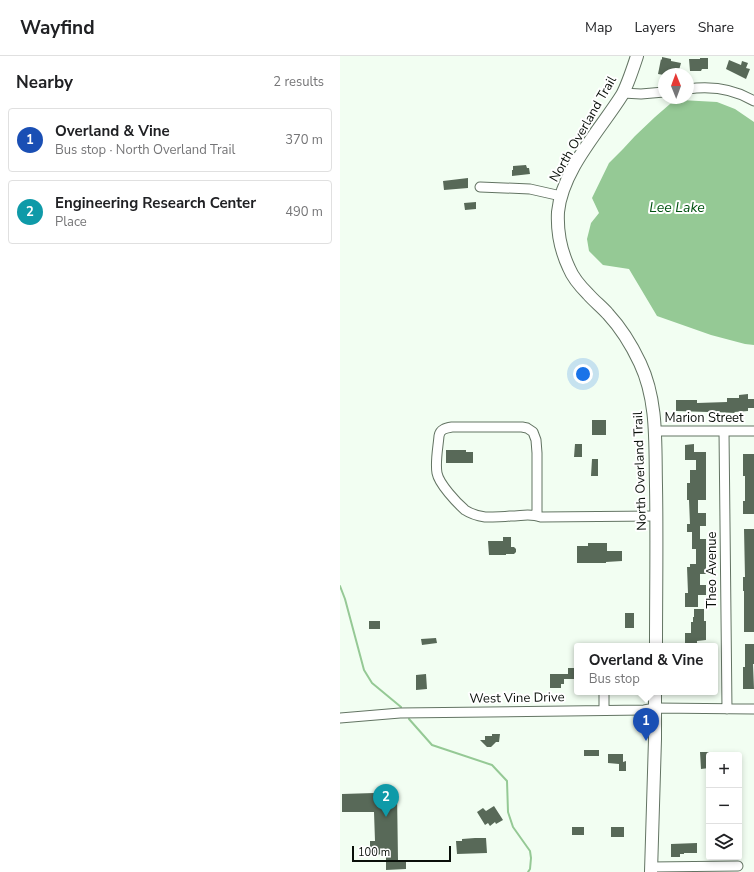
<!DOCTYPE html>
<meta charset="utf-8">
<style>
body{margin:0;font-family:"Nunito Sans",sans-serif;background:#f2f2f2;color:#202124}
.controls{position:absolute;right:12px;bottom:12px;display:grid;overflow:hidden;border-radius:4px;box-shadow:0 2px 6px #0003}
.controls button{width:36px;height:36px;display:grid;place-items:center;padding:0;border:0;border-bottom:1px solid #e0e0e0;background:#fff;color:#202124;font:20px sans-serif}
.compass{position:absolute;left:318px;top:12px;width:36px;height:36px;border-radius:50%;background:#fff;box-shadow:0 2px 6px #0003;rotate:359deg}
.scale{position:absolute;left:12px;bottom:10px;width:99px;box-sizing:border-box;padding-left:4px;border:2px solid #090f09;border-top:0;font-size:11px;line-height:14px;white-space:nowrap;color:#090f09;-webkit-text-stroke:3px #fff;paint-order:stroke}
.you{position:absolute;left:243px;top:318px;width:14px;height:14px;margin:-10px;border:3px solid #fff;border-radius:50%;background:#1a73e8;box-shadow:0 0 0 6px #1a73e833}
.badge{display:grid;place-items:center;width:26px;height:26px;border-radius:50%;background:#18992e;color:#fff;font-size:13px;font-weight:700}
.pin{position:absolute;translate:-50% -33px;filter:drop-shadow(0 1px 2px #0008)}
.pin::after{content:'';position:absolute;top:21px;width:14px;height:12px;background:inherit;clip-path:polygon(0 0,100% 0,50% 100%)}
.popup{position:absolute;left:234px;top:587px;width:144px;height:52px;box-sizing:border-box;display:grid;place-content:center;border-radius:4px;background:#fff;filter:drop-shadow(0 1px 3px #0005);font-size:13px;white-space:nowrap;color:#757577}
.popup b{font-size:15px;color:#202124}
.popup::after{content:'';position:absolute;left:50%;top:100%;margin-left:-8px;border:8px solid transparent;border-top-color:#fff}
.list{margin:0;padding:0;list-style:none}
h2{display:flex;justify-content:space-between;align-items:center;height:52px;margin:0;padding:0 16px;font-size:17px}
h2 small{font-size:13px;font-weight:400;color:#757577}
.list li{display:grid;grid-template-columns:26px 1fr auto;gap:12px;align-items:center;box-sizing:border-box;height:64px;margin:0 8px 8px;padding:0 8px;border:1px solid #e0e0e0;border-radius:4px}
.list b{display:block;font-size:15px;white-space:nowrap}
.list p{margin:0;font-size:13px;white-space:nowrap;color:#757577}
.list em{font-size:13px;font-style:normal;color:#757577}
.icon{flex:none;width:22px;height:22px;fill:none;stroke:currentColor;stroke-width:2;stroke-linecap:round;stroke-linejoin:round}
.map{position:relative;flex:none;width:414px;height:816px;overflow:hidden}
header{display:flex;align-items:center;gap:24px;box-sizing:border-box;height:56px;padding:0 20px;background:#fff;border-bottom:1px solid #e0e0e0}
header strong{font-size:19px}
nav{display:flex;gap:22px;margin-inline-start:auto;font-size:14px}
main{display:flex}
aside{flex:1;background:#fff}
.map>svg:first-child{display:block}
</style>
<header>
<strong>Wayfind</strong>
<nav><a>Map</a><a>Layers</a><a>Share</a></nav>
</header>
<main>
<aside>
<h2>Nearby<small>2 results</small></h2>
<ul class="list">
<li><span class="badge" style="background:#1a4fb4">1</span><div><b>Overland &amp; Vine</b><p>Bus stop · North Overland Trail</p></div><em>370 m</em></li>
<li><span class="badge" style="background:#0f9aa8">2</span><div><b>Engineering Research Center</b><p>Place</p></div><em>490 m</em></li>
</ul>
</aside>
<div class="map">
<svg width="414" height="816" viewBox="0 0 414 816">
<rect width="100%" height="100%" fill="#f2fef2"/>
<path fill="#95c995" d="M341,44L377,46L395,53L414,66V289L405,288L371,279L317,260L289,213L263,209L249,195L247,183L251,167L259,157L252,142L269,107L283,93L295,80L315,61L330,48Z"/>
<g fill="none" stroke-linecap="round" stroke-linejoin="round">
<path stroke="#95c995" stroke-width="2" d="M0,530L5,543L24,614L32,627L61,651
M69,663L92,689L152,709L167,725L168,756L173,771L190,795L191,802L190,813L188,816"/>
</g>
<path fill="#586958" d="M322,1L331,3V5L341,7L338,18H324V19L318,18L321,3L322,4Z
M360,2H368V13H362L361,15H350L349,3H360Z
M389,4L401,9L402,5L408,7L406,12L410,13L406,23L386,13Z
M186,109L187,112H189L190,118L172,120V114H173V110Z
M128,122V132L104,134L103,125Z
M136,146V153L125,154L124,147Z
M408,338V343H414V352H408V355L394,356L395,357L376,356V358H368V356L336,355V344H357V347L387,346V342H399V339Z
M252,364H266V379H252Z
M235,388H242V401H234Z
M354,388V396H366V444H358V457H366V470H360V483H366V518H360V529H366V539H358V551H345V537H348L347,511H350V508H356V493H352V476H347V468H350L349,444H347V427H350V414H356V404H345V389Z
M106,394H126V396H133V407H106Z
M403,398H414V458H403V445H405V420H403Z
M252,403H258V420H251Z
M404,473H414V576H404V535H403V521H405Z
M163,481H171V491H174L176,493V496L174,498H166V499H149L148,485H163Z
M248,487H267V495H282V505L266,506V507H237V490H248Z
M354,553H364V565H366V584L357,585V590H345V577H351V566H353V561H354Z
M285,557H294V572H285Z
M29,565H40V573H29Z
M96,582L97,587L82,589L81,583Z
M405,588H414V608H413L414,633H403V611H405Z
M228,612H236V623H224V628H221V632H210V618H228Z
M86,618L87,633L76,634V619Z
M152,678H160L159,686H156L151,691H147L140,684H145V680H152Z
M244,694H259V700H244Z
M360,696H369V712L361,713Z
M268,698H283V706L286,705V715H279V708L268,707Z
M34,737H57L58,804H66V813L46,814V798L30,799V785H35L34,756H2V738Z
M154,750L163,764L156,768L155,766L150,770L148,767L145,769L137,756L143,752L146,755Z
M232,771H244V779H232Z
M271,771H284V781H271Z
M135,782H146L147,797L117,798L116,785H122V783Z
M357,787V797H344V798H340V801H331V788Z"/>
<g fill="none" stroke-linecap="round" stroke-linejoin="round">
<defs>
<path id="minor" d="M348,33C370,30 394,33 414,45
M283,37L301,38L324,36
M140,131L190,133L221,140
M315,375H414
M384,375L387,653
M197,460V397L196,384L193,376L187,372L182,371H112C106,372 100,373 99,380C98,392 95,406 97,417C99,428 117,447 125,454C131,458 138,460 145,461C154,461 162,461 170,460C182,460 190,457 201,461L316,460
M264,636V654
M0,662L60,657L304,654L315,652L414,653
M311,811L398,810"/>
<path id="major" d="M297,0C293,12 288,28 282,39C260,74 222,114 218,156C217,175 221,195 229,212C233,222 241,231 248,238C254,245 262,251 268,258C281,272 292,290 300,307C318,345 315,388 316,430C317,483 316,537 316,590
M311,816L315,683V636"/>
</defs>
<use href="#minor" stroke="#637463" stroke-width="11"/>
<use href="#major" stroke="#637463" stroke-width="14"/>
<use href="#minor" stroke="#fff" stroke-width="9"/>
<use href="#major" stroke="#fff" stroke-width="12"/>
</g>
<g text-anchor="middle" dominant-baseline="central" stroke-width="4" stroke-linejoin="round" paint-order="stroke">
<g font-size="13" fill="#090f09" stroke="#fff">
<text transform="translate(243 73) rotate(-60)">North Overland Trail</text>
<text x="364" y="362">Marion Street</text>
<text transform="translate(300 415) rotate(-92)">North Overland Trail</text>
<text transform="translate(372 514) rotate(-90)">Theo Avenue</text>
<text transform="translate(177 642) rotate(-1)">West Vine Drive</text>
</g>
<g font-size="14" font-style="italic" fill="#005210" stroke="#fff">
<text x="337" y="151">Lee Lake</text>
</g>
</g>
</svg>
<div class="controls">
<button>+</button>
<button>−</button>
<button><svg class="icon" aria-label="layers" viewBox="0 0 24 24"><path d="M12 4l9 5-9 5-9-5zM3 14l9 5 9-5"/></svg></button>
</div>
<svg class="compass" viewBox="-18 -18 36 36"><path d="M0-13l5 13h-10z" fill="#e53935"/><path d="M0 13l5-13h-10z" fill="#757577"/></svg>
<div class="scale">100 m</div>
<div class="you"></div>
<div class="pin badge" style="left:306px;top:685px;background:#1a4fb4">1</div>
<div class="popup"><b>Overland &amp; Vine</b>Bus stop</div>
<div class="pin badge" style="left:46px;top:761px;background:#0f9aa8">2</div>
</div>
</main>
